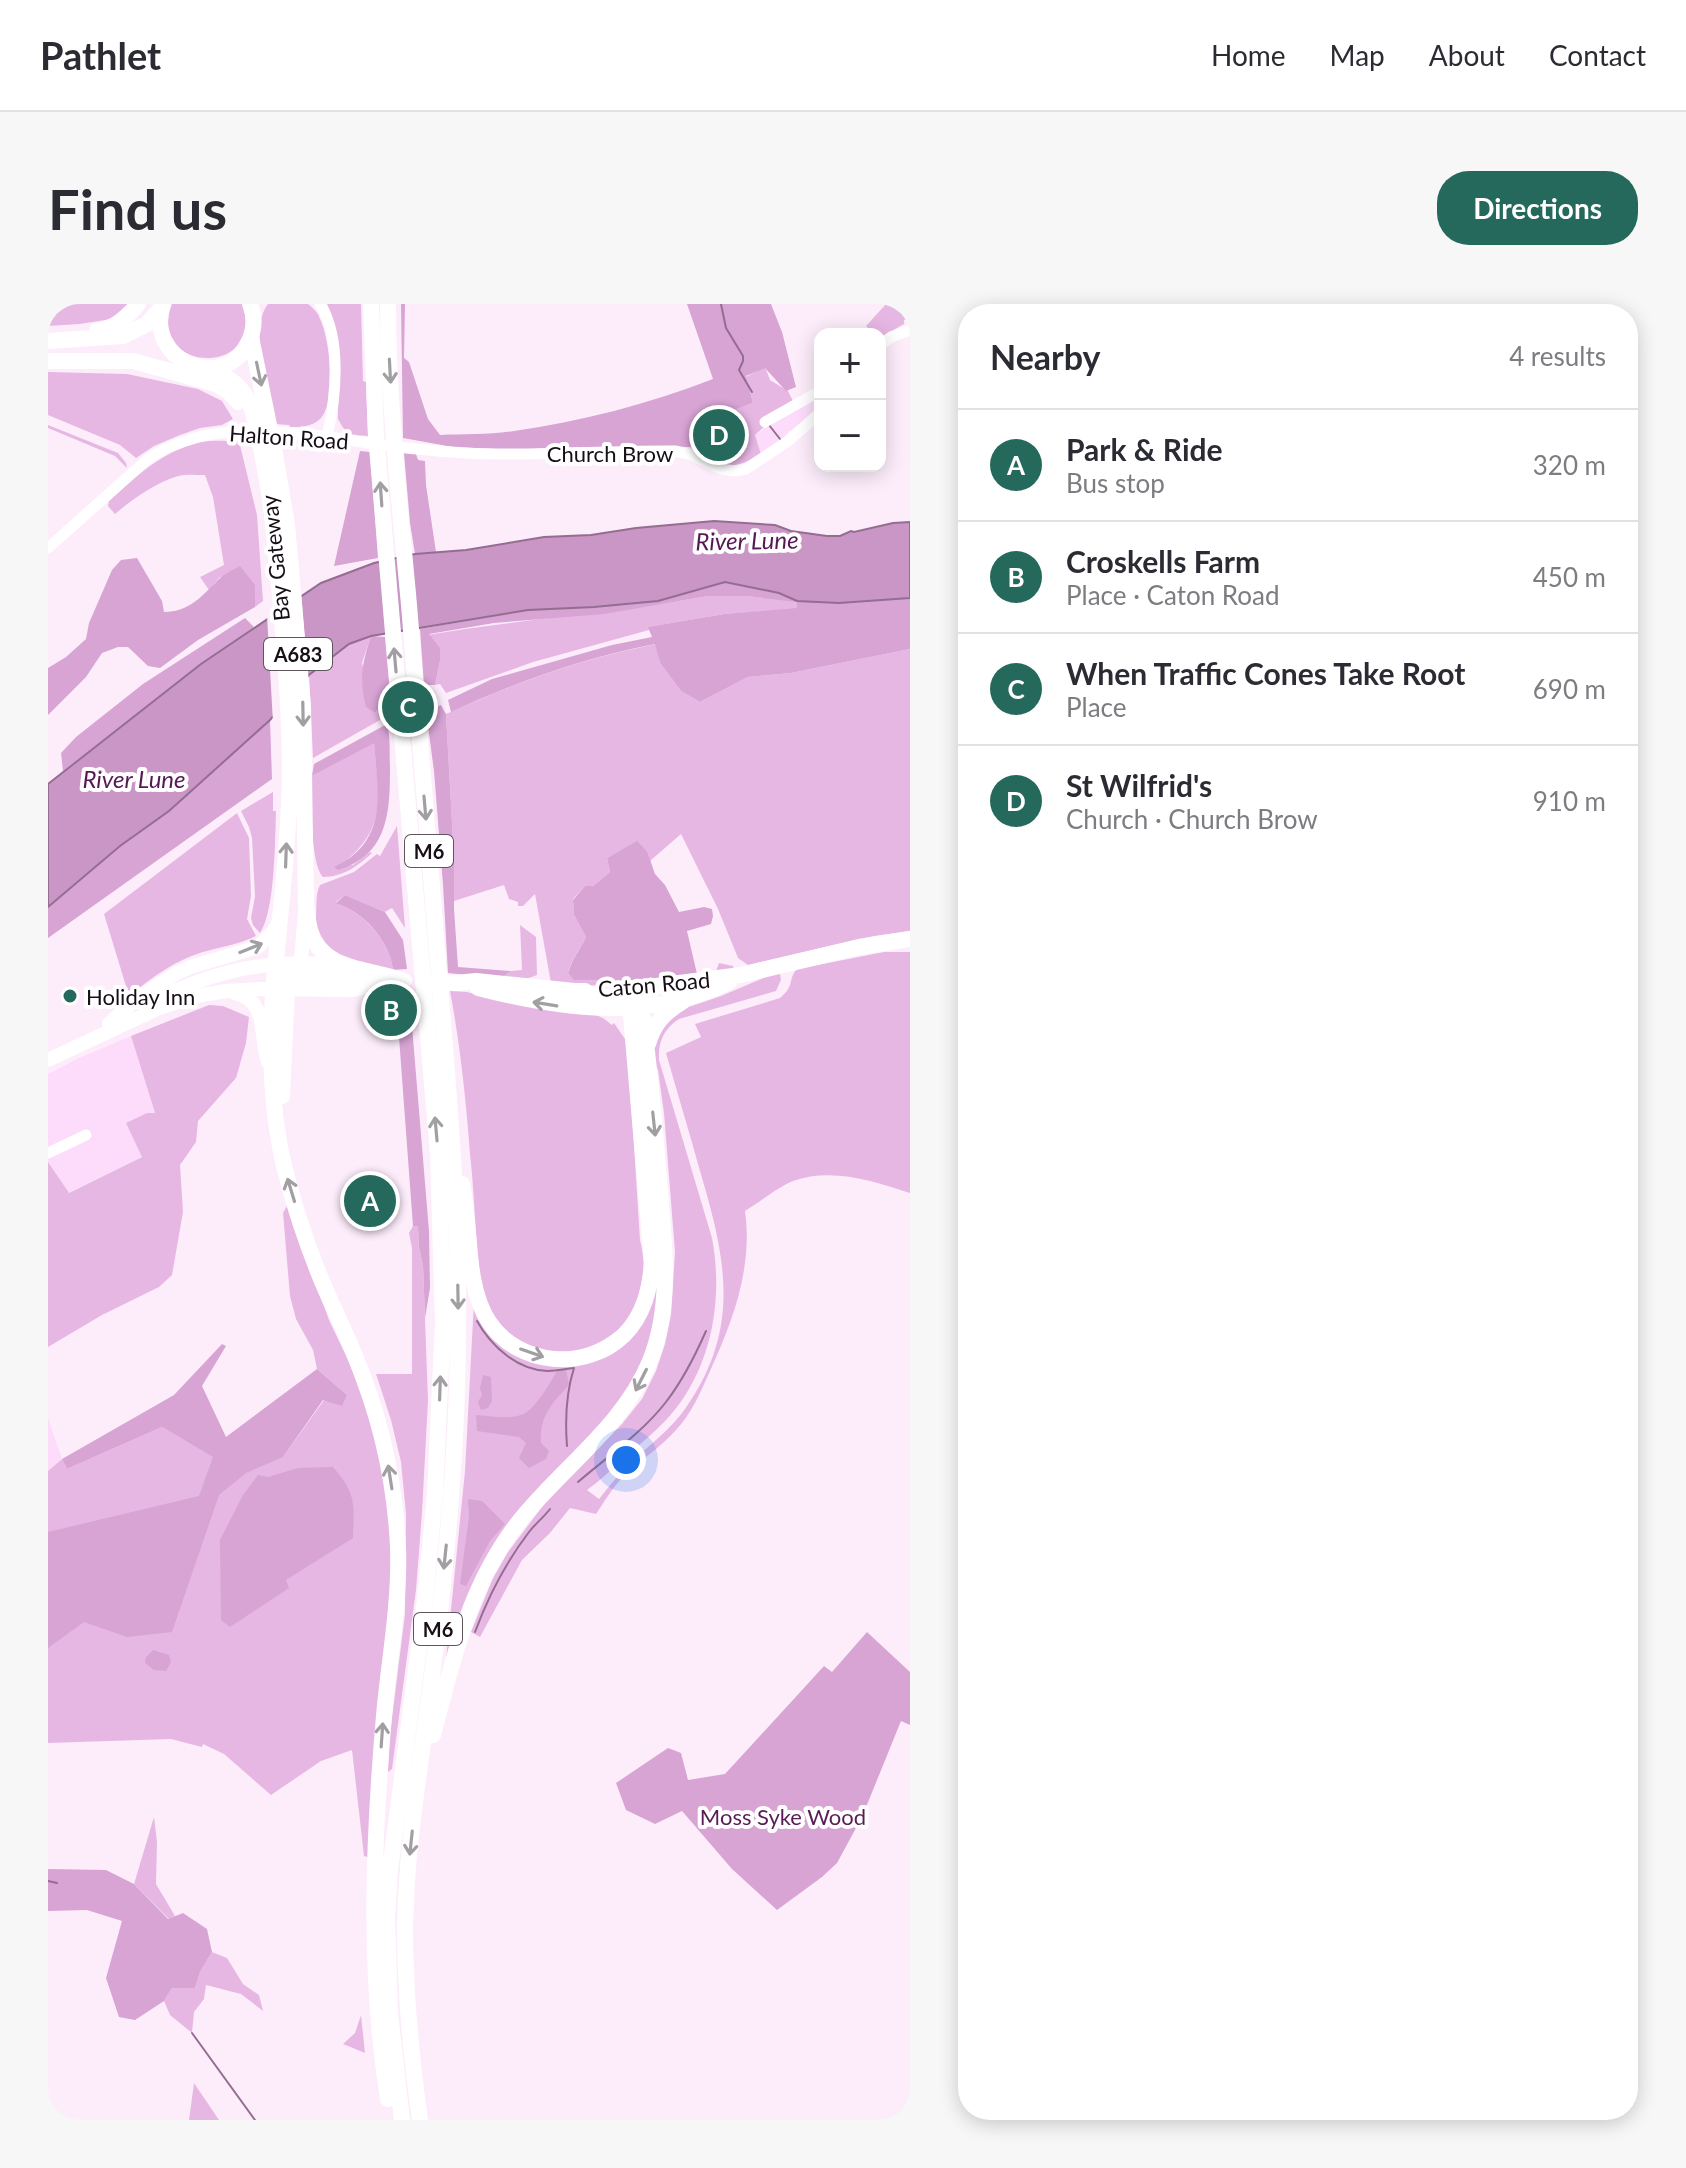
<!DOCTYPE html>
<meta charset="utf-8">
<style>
body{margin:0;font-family:Lato,sans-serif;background:#f7f7f7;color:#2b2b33}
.controls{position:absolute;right:24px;top:24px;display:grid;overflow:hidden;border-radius:16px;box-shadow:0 4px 20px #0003}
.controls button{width:72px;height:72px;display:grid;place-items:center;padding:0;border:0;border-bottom:2px solid #e1e1e2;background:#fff;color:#2b2b33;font:40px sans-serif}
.you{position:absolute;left:578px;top:1156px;width:28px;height:28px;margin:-20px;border:6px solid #fff;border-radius:50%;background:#1a73e8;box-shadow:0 0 0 12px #1a73e833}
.badge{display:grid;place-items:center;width:52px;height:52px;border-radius:50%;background:#24695c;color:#fff;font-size:26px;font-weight:700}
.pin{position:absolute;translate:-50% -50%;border:4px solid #fff;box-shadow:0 2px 8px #0006}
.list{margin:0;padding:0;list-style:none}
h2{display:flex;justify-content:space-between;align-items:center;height:104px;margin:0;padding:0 32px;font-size:34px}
h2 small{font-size:26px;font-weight:400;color:#7c7c81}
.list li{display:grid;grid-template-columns:52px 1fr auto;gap:24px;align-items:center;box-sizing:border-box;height:112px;padding:0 32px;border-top:2px solid #e1e1e2}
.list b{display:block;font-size:30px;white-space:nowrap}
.list p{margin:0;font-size:26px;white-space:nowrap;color:#7c7c81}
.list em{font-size:26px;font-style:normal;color:#7c7c81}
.map{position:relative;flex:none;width:862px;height:1816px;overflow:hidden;border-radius:32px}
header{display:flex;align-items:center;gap:48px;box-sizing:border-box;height:112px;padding:0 40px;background:#fff;border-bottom:2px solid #e1e1e2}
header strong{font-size:38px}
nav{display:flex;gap:44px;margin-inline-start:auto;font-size:28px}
.intro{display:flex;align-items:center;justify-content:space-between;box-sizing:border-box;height:192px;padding:0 48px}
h1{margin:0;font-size:56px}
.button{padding:20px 36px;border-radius:32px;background:#24695c;color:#fff;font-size:28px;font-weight:700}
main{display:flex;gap:48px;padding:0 48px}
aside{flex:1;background:#fff;border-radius:32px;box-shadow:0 4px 20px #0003}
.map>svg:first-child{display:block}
</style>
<header>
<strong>Pathlet</strong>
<nav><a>Home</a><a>Map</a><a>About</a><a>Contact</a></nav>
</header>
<div class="intro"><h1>Find us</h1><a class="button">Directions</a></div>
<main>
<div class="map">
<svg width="862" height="1816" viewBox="0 0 862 1816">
<rect width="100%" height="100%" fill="#fdedfb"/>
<path fill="#fcdcfa" d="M764,94L770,103L745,128L742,126L736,133L713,150L707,131Z
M83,732L107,810L95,852L20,889L0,858V770L31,754Z
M0,1114L14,1155L0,1167Z"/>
<path fill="#e7b7e4" d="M0,0H80L63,15L32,20L0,22Z
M124,0H194C221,73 96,71 124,0Z
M220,0H260C265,4 270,8 272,15C282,35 289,99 272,115C263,123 253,123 242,123L241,121L227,120C221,89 200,25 220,0Z
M279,0H313L315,77L318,78L320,132C303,131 298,131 290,115C288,76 296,36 279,0Z
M838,0H850L862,11V14L856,16V20L832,34V30H826L818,22Z
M717,63L722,76L740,87L745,97L707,131L713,150C681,169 672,163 642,143V122L705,99L698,73Z
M0,68L79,70L150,85L174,97L185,115L174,121L152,124L132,131L106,142L88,154L72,141L0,111Z
M0,121L70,149L78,159L79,164L67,152L0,124Z
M191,137L209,211L215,297L207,303V281L172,273L161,286L152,273L176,261L165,193L157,171C148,171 138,170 130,172C107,179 85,195 67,210L60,202L61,197C88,172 115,147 152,138C165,136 178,137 191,137Z
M660,292H698L749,297V305L676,310L601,323V326L485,358L398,389L392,380L387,381L392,357L379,331C472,315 567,309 660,292Z
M323,332L314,359L327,409L338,395L339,412L265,454L261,371L301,340Z
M608,340L612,359L633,387L652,398L700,373L743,369L862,345V627L826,632L700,661L690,654L670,605L633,530L602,557L599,547L589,538L559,554L562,568L545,582H537L525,595L526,611L538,633C531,648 525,651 520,669L527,676L588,677L667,670L671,659L685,662L686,666C659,671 632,678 605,680C571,684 537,681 503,679L487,590L475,602H470V598L461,595L456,581L406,597V554L398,410C469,378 532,355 608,340Z
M326,438C330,489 341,523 296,558L305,561L322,548L324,549C310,562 295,573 275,573C262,561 263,492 264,472Z
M225,488V507H228C227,536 227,607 212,629L205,621L203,614L207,592L204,534L201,523L193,507Z
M189,509L201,534L203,592L199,615L208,632C192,640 176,642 159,647C128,655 105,673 81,692L56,610Z
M349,522L357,624L344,604L337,608L297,591L288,598C315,610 342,635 345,666C312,657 267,657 268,613C269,602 267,591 272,581L306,568L329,550L332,552Z
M472,621L488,633L489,671L481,674H453L463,667L474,666Z
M836,648H862V889C826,877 783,863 745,877C730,883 712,898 697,907C705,963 685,1017 662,1067C653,1087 644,1109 628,1126C612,1144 591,1157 573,1175C564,1185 556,1198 548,1210L522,1204L502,1229L474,1256L432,1333L423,1328L445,1274L460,1248L497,1199L574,1120L594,1095L608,1067L617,1040L623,1011L627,948L616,809L610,766L605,756L606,728L629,707L673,692L727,669H732L733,676L728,687L631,715C616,725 610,737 611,756L664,934C676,997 663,1067 619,1115C606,1129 591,1141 577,1153C565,1164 553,1176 539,1186L551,1195C560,1184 569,1172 579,1162C600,1142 623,1126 639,1102C694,1022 677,952 652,867C641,827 629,788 618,749L653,733L647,720L732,694C747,682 740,674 749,665Z
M402,687L419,688L458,698L543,709L555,714L564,721L566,719L577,735L580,746L592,936C598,960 597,984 587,1007C582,1016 575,1023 566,1029C541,1048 511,1054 481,1041C468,1035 457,1028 448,1016C430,990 431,959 428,928C426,902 425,876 422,850C418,796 412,740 402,687Z
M161,701L175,702L201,713L198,739L188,774L150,817L148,838L132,861L135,908L124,971L111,983L54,1011L0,1043V858L21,889L94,853L78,819L99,809H107L83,732Z
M240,900L281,1016L302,1060L319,1107L333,1156L339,1191L343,1245V1291L323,1554L316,1552L304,1446L273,1457L223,1491L176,1450L155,1440L154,1443L123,1435L0,1439V1167L14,1155L19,1165L114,1123L166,1153H235L276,1096L299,1091L269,1065L265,1046L248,1015L242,992L235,909Z
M365,922H370L371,944L375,961L380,1096L374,1209L368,1286L344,1465L340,1468L341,1438L357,1310L358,1210L353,1158L343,1116L328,1070H364V944L361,929Z
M612,949L606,1023L593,1062L568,1104L485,1192L398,1355L417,1167L426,997L485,1056L573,1039Z
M106,1513L109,1538L108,1580L127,1612L121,1615L86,1580Z
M164,1648L179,1654L195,1680L211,1691L215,1707L193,1690L158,1681L156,1695L146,1708L144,1729L122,1711L116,1697L124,1684H147L152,1668Z
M313,1711L317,1749L295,1740L307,1729Z
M146,1779L171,1816H141Z"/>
<path fill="#d7a4d4" d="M353,0H357L356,54L361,58L380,115L392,131C416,130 442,131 466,127C534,117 601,100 665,75L639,0H723L734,28L748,83L738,87L717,64L698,72L705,99L643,122L642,143L465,146L405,143L355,134Z
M312,147L322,148L330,254L286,262Z
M356,149L368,150L370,156L377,157L378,181L388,248L367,250L362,219Z
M89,254L114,297L116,308C141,308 154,292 170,276C176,270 185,266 192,262L207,281V303L150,336L112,364L100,362L80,343H70L54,349L38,373L0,411V364L18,353L38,335L41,319L64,266L73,256Z
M677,278L731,289L749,297L791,299L862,294V345L743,369L700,373L652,398L633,387L612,359L607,340C535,354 471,377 403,408L400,396L444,375L564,341L604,333L600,323L676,310L749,304V298L698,292H660L556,310L446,319L381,330L392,344V357L387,381H376L372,325L480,306L546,303L610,297Z
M197,314L207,324L153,360L15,467L13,449L28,433L95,380Z
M323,332L337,333L341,378L338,395L327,409L318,403C311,374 314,360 323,332Z
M393,401L398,410L406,554V605L410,663L463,667L453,674L400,669L395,581L386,467L378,407Z
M222,416L224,475L0,634V603L72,542L121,507Z
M339,420C343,435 341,448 342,464C342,509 340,551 290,566L286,563C341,537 330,490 326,439L264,472L266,460Z
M589,537L599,547L607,570L617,581L631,608L656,603L664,605L665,612L663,620L639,627L649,670L588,677L526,676L520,669C525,652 531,648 538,633L526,611L525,596L537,582H545L562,568L559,554Z
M297,591L337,608L355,636L359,665L345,666C342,636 315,608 288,599Z
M352,686H361L381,927L382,984L377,1014L375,961L371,944L370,922H365L348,693Z
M174,1040L178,1042L154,1082L178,1133L269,1065L299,1091L294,1102L275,1096L235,1153L198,1169L171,1191L124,1328L79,1333L36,1318L0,1344V1228L151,1192L165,1153L114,1123L19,1165L14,1155L126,1091Z
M518,1065L521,1081C504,1099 491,1113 493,1139L501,1147L498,1155L481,1164L471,1154L478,1139L471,1133L429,1127L428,1111C443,1112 466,1117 479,1108C490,1100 502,1079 509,1067Z
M435,1071L443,1073L444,1097L440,1104L433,1106L430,1098L434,1091L432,1084Z
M285,1163C309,1191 306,1200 305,1234L238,1276L241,1284L182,1323L173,1316L172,1236L195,1191L210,1171L220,1173L250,1164Z
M420,1195L434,1197L457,1220L442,1237L418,1282L412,1280L421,1212Z
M819,1328L862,1368V1421L853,1417L814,1513L789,1559L774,1573L729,1606L684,1565L634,1507L607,1520L578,1506L568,1479L620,1444L633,1449L640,1476L677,1470L776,1362L784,1368Z
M105,1346L121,1351L123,1358L118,1367L106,1366L97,1359L98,1353Z
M0,1565L58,1566L86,1580L120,1615L135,1609L159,1625L164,1648L152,1668L147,1684H124L116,1697L87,1716L71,1713L58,1674L74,1617L39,1606L0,1607Z"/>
<path fill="#c996c6" stroke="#946d91" stroke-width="2" d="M666,217L727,221L743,227L779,232H792L803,227L806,228L845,219L862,218V294L791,299L749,297L731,289L677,278L610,297L546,303L480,306L323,332L301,340L261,371L222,416L121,507L72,542L0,603V480L153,360L273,279L326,259L367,250L418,246L496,233L543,231L588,224Z"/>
<path fill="#fdedfb" d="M253,287L260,378L225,419L219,311Z"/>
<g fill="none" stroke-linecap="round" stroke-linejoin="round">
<path stroke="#946d91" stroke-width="2" d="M673,0L678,24L695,52V57L691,66L704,88
M721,121L732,135
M429,1017C443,1042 469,1066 500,1067C508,1067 517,1065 526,1064C518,1089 517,1116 519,1142
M530,1178C559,1153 594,1129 618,1098C635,1076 647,1052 658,1027
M427,1328C440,1293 458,1258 481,1228C487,1220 495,1214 502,1205
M0,1577L9,1579
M144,1729L207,1816"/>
<path stroke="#fff" stroke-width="11" d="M272,0C294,34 288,95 279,132
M857,0L862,4
M832,41L843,33L862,26
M717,118L772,87
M0,244L101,154C167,112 247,128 321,139C353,144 386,147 418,149C488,153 557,146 627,147L641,150L673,165L687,167L698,165L740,137L772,109
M0,849L38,831"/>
<path stroke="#fff" stroke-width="14" d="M252,668L257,609
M187,689C221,697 211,732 220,758
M96,702C161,667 219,654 292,661
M61,720L88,695L129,669L145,662L210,643L226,627L231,617
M0,756L111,704L148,692L178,687L213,685L305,686L329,681"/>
<path stroke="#fff" stroke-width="16" d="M115,0C96,58 177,90 201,37C207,24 207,12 202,0
M323,0L328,132L390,849L395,1018L387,1190L377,1296L342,1566L339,1614L342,1710L354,1816
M340,0C340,101 352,201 361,301C372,432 383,563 393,694C402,803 411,913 410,1023C410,1142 399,1261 383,1379C373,1460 358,1542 357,1624C357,1689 363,1752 372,1816
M49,27C68,24 79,13 90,0
M203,33L227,150L239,221L255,402L258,601C259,609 260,618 262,626C274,668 322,664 356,677
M0,37L75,32L99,20L113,4
M0,57H85L168,80L181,88L190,98
M159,64C177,71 191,79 200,96C207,109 209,125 212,139C219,174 225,210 228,245C234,316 241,388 242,459C242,537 231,614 225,691C221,753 223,817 240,877C248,908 259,940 271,970C282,998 296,1024 307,1052C332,1112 347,1177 350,1243C352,1300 341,1355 336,1412C325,1539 320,1668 340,1795
M229,659L247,671L330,678
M381,678L409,679L428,677L526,687H537
M430,684C512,705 603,718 681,678
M593,684L693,671L811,643L862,635
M600,740C606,719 616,709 634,698
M234,792L239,684L246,665L252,658
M414,880C423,923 417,982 441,1018C470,1062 538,1068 576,1031C596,1011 602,985 604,958L583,711L586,700L601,684
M385,1431C405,1355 422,1278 473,1215C516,1162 575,1122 602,1057C625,1000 616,937 611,877C607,823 602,769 595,715L589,703L582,697L526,687"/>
</g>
<defs><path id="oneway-shaft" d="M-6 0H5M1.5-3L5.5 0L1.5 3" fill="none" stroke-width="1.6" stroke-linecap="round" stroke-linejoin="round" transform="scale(2)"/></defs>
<g stroke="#a29fa2">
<use href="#oneway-shaft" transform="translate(342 67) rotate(87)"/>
<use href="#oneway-shaft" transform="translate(211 70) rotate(78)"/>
<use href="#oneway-shaft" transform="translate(333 190) rotate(-94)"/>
<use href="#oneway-shaft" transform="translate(347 356) rotate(-95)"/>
<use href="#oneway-shaft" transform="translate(255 410) rotate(89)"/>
<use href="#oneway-shaft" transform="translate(377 504) rotate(85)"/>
<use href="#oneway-shaft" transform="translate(238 551) rotate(-88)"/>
<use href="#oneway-shaft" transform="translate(203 644) rotate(-22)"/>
<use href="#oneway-shaft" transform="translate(497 700) rotate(-171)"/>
<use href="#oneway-shaft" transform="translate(606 820) rotate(84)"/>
<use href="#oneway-shaft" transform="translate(388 825) rotate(-95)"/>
<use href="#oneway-shaft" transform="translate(243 886) rotate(-107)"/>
<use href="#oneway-shaft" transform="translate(410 993) rotate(89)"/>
<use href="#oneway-shaft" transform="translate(484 1049) rotate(19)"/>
<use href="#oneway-shaft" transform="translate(593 1076) rotate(117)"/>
<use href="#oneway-shaft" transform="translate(392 1084) rotate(-88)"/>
<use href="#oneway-shaft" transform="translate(342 1173) rotate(-99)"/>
<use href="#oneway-shaft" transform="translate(397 1253) rotate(96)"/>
<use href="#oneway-shaft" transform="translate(334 1431) rotate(-86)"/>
<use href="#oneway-shaft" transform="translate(363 1539) rotate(96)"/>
</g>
<circle fill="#24695c" stroke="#fff" stroke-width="3" cx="22" cy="692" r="8"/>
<g text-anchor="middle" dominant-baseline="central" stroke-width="8" stroke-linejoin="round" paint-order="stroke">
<g fill="#fff" stroke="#5d565c" stroke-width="2">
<rect x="216" y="334" width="68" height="32" rx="6"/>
<rect x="357" y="531" width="48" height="32" rx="6"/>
<rect x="366" y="1309" width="48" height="32" rx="6"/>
</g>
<g font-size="20" font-weight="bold" fill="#170e16">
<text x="250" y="350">A683</text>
<text x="381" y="547">M6</text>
<text x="390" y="1325">M6</text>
</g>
<g font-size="22" fill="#170e16" stroke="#fff">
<text transform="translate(241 133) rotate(4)">Halton Road</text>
<text x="562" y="149">Church Brow</text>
<text transform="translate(227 254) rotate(-96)">Bay Gateway</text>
<text transform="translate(606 680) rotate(-5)">Caton Road</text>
</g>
<g font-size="22" fill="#170e16" stroke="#fff" text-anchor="start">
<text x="38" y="692">Holiday Inn</text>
</g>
<g font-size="22" fill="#591c58" stroke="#fff">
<text x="735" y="1512">Moss Syke Wood</text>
</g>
<g font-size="24" font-style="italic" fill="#561955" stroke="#fff">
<text transform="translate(699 236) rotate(-1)">River Lune</text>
<text x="86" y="474">River Lune</text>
</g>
</g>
</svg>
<div class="controls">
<button>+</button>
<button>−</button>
</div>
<div class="you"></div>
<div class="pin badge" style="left:322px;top:897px">A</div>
<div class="pin badge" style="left:343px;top:706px">B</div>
<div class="pin badge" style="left:360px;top:403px">C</div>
<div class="pin badge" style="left:671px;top:131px">D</div>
</div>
<aside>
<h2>Nearby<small>4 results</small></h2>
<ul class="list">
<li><span class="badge">A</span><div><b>Park &amp; Ride</b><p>Bus stop</p></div><em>320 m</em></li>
<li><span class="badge">B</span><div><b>Croskells Farm</b><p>Place · Caton Road</p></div><em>450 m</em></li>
<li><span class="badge">C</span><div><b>When Traffic Cones Take Root</b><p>Place</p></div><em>690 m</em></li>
<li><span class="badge">D</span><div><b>St Wilfrid's</b><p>Church · Church Brow</p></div><em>910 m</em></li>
</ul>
</aside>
</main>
